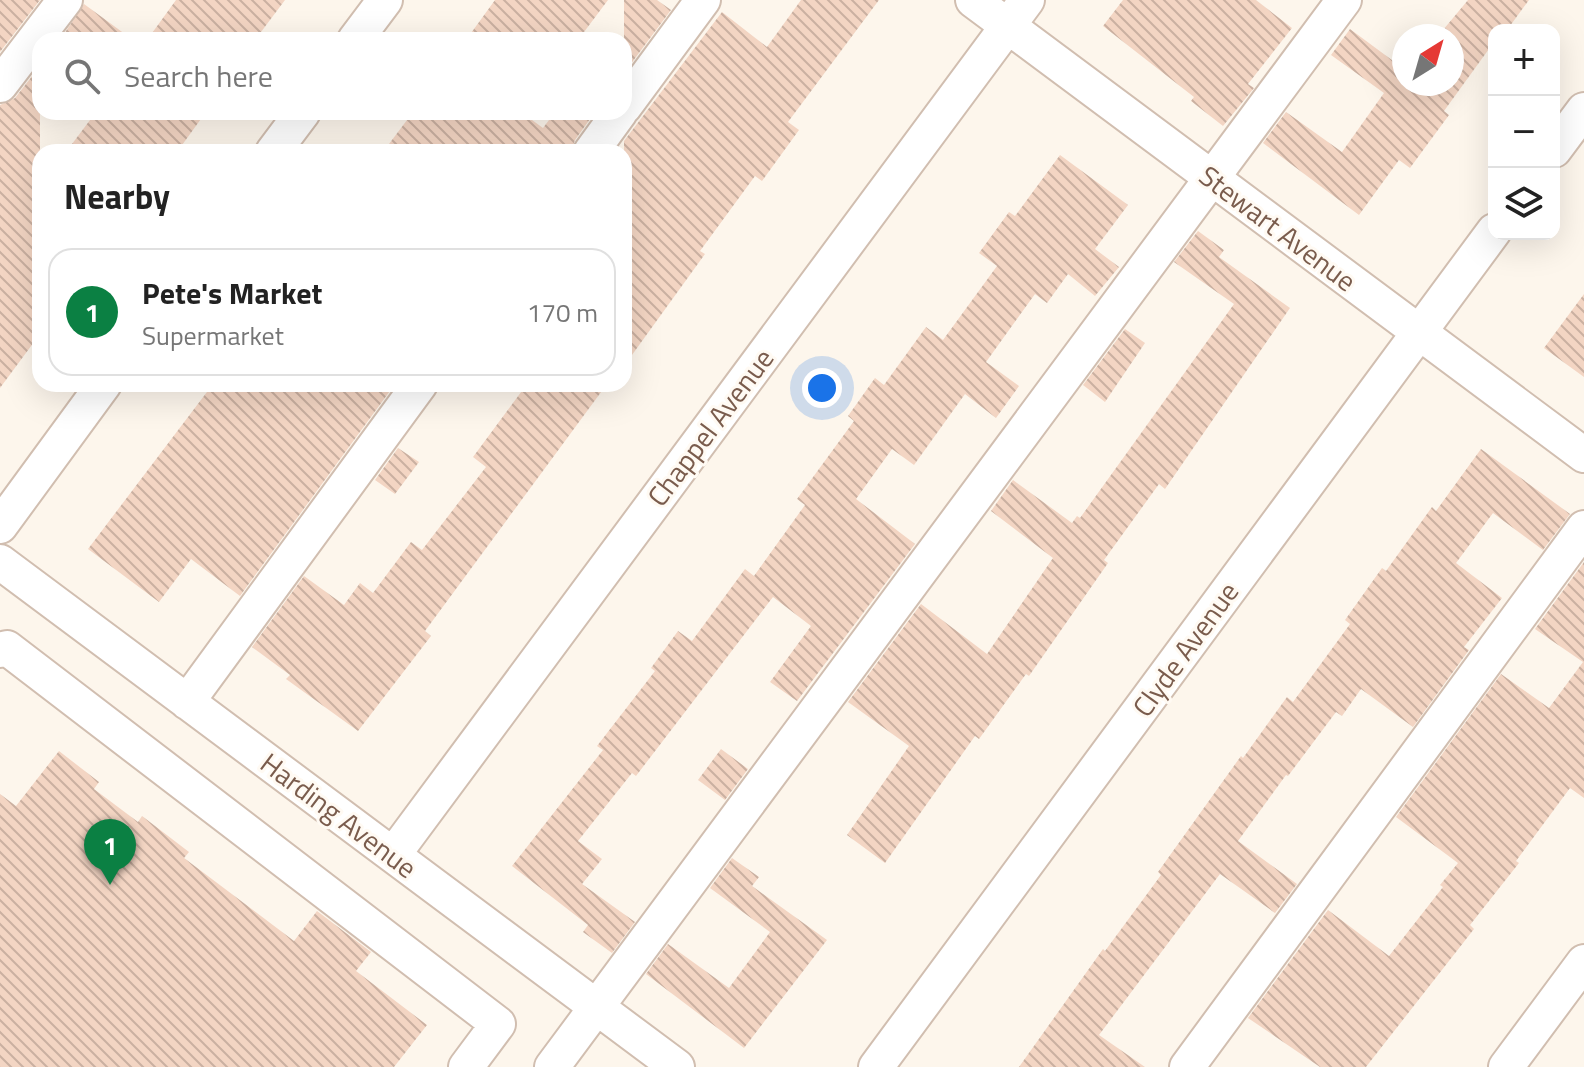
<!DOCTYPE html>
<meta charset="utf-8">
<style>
body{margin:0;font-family:"Titillium Web",sans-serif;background:#f2f2f2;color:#222}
.controls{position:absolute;right:24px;top:24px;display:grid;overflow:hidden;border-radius:16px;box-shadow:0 8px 32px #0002}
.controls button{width:72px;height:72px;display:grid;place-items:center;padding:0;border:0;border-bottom:2px solid #e0e0e0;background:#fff;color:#222;font:40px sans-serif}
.compass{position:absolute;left:1392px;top:24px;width:72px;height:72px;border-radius:50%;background:#fff;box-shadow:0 8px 32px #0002;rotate:37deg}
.you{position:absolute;left:822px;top:388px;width:28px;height:28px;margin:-20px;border:6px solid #fff;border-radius:50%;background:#1a73e8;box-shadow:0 0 0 12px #1a73e833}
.badge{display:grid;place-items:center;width:52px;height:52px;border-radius:50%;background:#0b8043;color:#fff;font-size:26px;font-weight:700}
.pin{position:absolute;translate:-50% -66px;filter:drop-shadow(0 2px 4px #0008)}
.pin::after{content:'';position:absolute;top:42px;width:28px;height:24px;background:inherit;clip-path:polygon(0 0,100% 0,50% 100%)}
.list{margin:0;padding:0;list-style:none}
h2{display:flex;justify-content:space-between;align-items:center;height:104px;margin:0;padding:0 32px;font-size:34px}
h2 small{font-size:26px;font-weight:400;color:#767676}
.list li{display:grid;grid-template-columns:52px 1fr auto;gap:24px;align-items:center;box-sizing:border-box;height:128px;margin:0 16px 16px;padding:0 16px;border:2px solid #e0e0e0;border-radius:24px}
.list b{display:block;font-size:30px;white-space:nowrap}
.list p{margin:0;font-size:26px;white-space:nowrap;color:#767676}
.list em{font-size:26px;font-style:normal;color:#767676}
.icon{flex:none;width:44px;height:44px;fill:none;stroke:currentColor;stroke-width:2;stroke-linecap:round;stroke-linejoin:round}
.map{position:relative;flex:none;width:1584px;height:1067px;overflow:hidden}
.search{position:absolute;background:#fff;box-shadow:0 8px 32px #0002;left:32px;top:32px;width:600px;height:88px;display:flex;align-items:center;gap:20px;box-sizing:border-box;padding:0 28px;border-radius:24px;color:#767676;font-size:30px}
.panel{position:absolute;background:#fff;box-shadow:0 8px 32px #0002;left:32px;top:144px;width:600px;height:248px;border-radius:24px}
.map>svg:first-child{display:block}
</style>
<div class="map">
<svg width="1584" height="1067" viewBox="0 0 1584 1067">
<defs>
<pattern id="building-back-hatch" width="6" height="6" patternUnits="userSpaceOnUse" patternTransform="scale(2)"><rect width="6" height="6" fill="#f3d5c3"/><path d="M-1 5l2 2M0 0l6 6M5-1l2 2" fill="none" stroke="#cab0a1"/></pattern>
</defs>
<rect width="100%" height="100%" fill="#fdf6ec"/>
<path fill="url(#building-back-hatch)" d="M0,0H40L0,52Z
M176,0H285L255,40H147Z
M495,0H608L578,40H466Z
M624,0H657L671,10L624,73Z
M801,0H879L788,122L799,130L762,181L755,176L700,251L705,254L624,366V141L722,12L767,47Z
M1123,0H1256L1292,28L1248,84L1254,88L1223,126L1191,101L1194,97L1103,26Z
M1468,0H1529L1507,30H1494V42L1444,111L1449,115L1410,168L1399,160L1359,215L1263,143L1286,112L1342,152L1384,93L1331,55L1350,29L1404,69V84H1452V36H1438Z
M84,4L133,40H60Z
M40,66V334L0,388V105L15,98Z
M96,112H206L177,152H66Z
M413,112H521L543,128L555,112H595L575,140L571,152H383Z
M1060,155L1128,205L1095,249L1119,267L1095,296L1068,274L1047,303L1035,294L986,362L1019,386L996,418L965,394L914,465L892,449L856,499L915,544L797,701L770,682L811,626L773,597L636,776L632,773L578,841L602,859L582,884L635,922L612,953L583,932L588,925L512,866L603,750L597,746L655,671L651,668L678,631L692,641L745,569L754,576L805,505L797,499L854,421L848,416L875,378L884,385L926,327L943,340L997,266L979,253L1009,212L1015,216Z
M1198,231L1224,250L1219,257L1290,308L1165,489L1159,484L1104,560L1108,563L1029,676L1026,674L979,739L975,736L885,863L847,835L909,746L848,702L921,604L987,654L1053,558L991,511L1013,480L1072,523L1077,516L1080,518L1234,304L1174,262Z
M1584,294V377L1544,348Z
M1125,329L1145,343L1105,402L1083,385Z
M213,384H395L240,596L191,559L159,602L88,549Z
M527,384H607L425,631L431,636L358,731L286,679L290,675L252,647L304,576L344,605L360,583L373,593L411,542L422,550L486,467L473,457Z
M398,448L419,462L395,494L375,480Z
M1481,449L1570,514L1543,550L1493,513L1456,563L1502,598L1464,647L1469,650L1413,727L1361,689L1342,716L1336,712L1288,776L1286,775L1238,841L1297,884L1275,913L1220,874L1099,1035L1145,1067H1019L1103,949L1105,951L1161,875L1158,872L1241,756L1243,758L1287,697L1293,702L1350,624L1345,620L1382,568L1386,571L1432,507L1436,511Z
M1584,562V798L1570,788L1516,861L1519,863L1470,925L1474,929L1366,1067H1320L1248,1018L1328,910L1389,956L1443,887L1440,885L1458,863L1396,817L1501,674L1549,708L1583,662L1535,629Z
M721,749L748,769L725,800L698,780Z
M59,751L99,782L94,789L138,822L142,816L189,852L184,858L294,941L317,911L371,952L356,971L427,1025L394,1067H0V794L16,806Z
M732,858L759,877L752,886L827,940L744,1048L646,974L668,944L729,988L770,932L710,888Z"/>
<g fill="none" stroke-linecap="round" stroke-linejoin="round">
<defs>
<path id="minor" d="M973,0L1584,455
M355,40L385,0
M0,85L65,0
M624,107L703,0
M1554,150L1584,110
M273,152L303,112
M591,152L620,112
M0,526L104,384
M0,562L677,1067
M0,650L7,648L498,1024L466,1067
M187,702L420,384
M393,855L1027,0
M552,1067L1344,0
M876,1067L1494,231
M1187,1067L1584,528
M1506,1067L1584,962"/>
</defs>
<use href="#minor" stroke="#d1beb0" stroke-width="38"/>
<use href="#minor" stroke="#fff" stroke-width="34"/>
</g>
<g text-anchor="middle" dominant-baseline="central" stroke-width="6" stroke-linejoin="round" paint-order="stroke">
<g font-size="28" fill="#7a5c4d" stroke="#fffaf3">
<text transform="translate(1278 228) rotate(37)">Stewart Avenue</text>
<text transform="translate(710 427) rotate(-53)">Chappel Avenue</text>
<text transform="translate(1185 649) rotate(-54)">Clyde Avenue</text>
<text transform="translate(339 815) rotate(37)">Harding Avenue</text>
</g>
</g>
</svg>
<div class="controls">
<button>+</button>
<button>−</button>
<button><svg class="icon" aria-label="layers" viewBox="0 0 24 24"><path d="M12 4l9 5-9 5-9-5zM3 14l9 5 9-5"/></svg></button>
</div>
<svg class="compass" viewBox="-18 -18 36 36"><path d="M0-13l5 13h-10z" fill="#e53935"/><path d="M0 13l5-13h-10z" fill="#767676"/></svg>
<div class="you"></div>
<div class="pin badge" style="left:110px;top:885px">1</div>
<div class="search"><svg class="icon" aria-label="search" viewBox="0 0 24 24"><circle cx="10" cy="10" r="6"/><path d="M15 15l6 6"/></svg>Search here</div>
<section class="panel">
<h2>Nearby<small></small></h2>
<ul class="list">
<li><span class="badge">1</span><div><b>Pete's Market</b><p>Supermarket</p></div><em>170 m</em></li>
</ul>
</section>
</div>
